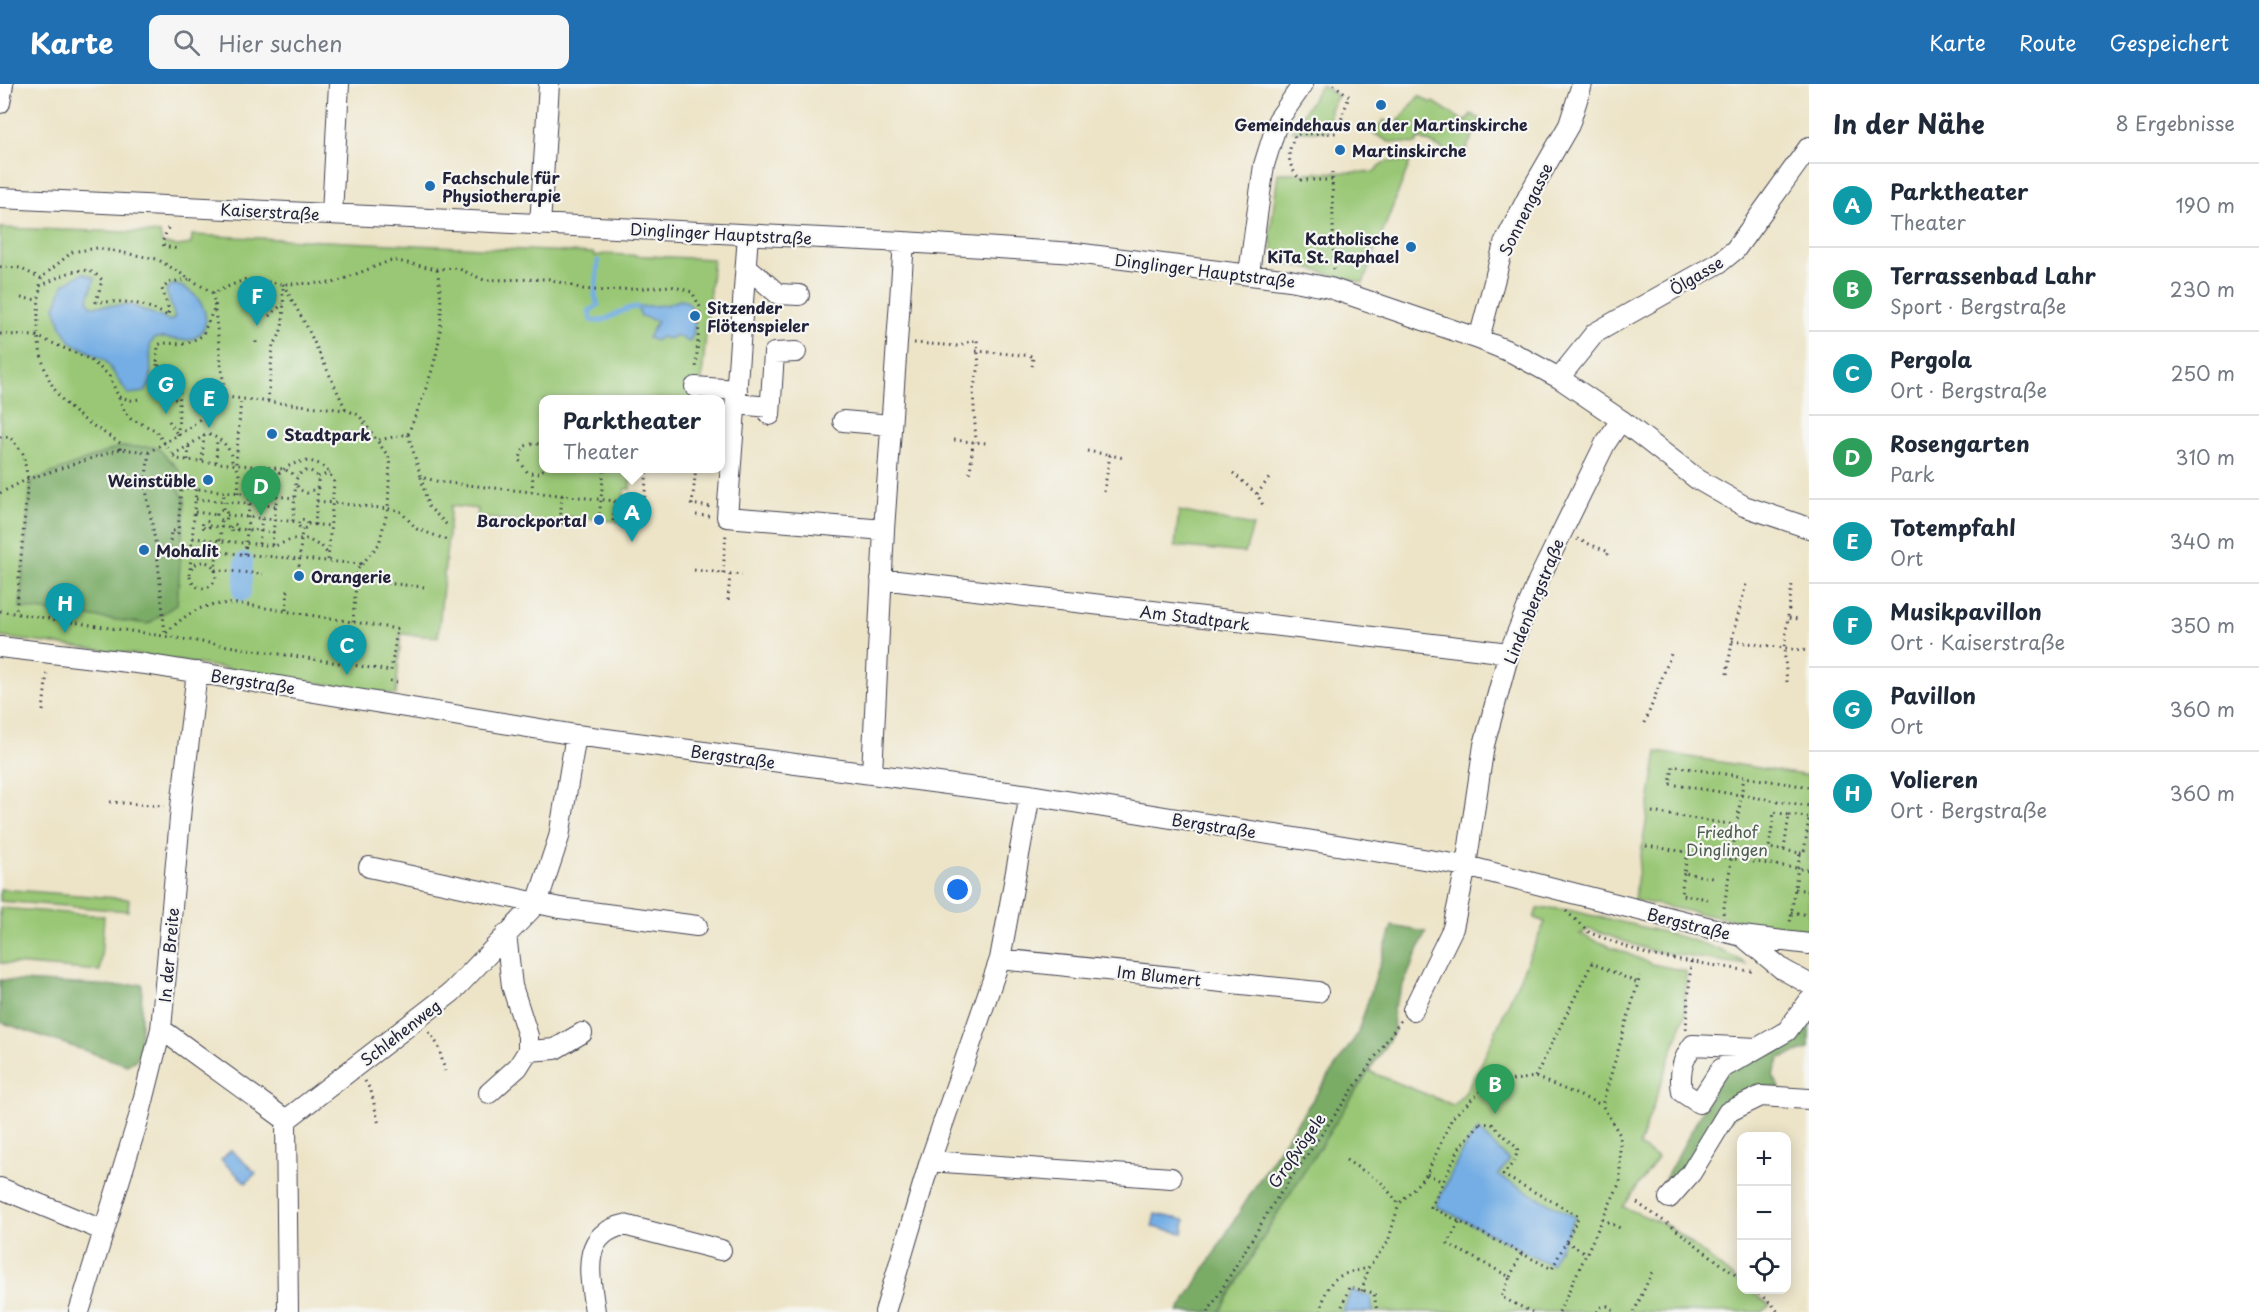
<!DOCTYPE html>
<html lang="de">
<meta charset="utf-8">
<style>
body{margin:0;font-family:"Playpen Sans",sans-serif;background:#f6f6f7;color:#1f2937}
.controls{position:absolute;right:18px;bottom:18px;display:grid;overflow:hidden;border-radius:12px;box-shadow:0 3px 15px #0003}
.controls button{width:54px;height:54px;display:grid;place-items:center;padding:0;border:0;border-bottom:2px solid #e0e1e3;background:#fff;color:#1f2937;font:30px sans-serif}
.you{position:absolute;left:958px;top:806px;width:21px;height:21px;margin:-15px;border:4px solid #fff;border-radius:50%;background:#1a73e8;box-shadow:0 0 0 9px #1a73e833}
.badge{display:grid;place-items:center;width:39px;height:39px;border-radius:50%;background:#1f6fb2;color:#fff;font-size:20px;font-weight:700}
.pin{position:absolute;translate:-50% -50px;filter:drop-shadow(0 2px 3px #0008)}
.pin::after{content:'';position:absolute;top:32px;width:21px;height:18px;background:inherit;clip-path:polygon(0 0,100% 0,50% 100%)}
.popup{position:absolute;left:539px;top:311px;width:186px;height:78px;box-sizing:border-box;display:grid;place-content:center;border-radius:12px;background:#fff;filter:drop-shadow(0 2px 4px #0005);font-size:20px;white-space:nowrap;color:#747a83}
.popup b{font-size:22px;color:#1f2937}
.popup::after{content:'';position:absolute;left:50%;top:100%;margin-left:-12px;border:12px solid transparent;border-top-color:#fff}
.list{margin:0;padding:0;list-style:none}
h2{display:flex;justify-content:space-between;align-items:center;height:78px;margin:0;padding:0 24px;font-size:26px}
h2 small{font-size:20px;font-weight:400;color:#747a83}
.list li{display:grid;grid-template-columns:39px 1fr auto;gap:18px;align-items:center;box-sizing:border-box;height:84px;padding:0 24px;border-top:2px solid #e0e1e3}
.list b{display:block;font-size:22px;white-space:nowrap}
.list p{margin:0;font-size:20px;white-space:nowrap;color:#747a83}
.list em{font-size:20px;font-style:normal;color:#747a83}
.icon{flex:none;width:33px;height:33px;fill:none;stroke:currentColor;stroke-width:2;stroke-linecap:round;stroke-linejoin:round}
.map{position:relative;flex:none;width:1809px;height:1228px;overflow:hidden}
header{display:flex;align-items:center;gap:36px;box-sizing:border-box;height:84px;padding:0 30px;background:#1f6fb2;color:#fff}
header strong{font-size:28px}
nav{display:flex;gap:33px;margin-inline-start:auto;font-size:21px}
.search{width:420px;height:54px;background:#f6f6f7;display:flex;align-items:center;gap:15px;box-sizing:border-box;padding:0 21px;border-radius:12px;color:#747a83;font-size:22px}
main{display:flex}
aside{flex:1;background:#fff}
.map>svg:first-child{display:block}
</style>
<header>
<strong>Karte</strong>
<div class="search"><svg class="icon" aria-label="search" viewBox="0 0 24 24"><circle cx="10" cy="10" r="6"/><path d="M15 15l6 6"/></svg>Hier suchen</div>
<nav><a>Karte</a><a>Route</a><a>Gespeichert</a></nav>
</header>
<main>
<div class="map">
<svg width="1809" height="1228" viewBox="0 0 1809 1228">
<rect width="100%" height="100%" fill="#f6f6f2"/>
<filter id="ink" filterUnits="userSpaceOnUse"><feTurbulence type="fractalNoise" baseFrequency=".0167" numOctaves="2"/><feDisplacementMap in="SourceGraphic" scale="12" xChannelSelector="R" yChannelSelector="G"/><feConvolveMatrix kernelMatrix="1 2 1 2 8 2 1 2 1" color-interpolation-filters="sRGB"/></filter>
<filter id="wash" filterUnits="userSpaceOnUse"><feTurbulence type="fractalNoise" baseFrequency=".008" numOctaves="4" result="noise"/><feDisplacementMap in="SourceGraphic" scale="24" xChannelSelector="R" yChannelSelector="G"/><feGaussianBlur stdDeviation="1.35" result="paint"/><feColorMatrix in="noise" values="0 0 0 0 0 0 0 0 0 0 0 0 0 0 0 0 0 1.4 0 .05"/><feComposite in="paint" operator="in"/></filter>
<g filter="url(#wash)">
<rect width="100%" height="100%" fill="#ede4c7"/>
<path fill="#99c775" stroke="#5e7458" stroke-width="1.5" d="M1321,1L1338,12L1330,25L1329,47H1292Z
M1419,12L1432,19L1434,18L1465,38L1471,30L1481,35L1462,74L1419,54L1416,60L1389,58L1373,49L1384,36L1402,49L1404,47L1395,41Z
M1387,77L1410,78L1363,199L1280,177L1273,170L1270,150L1278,89L1373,88Z
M0,144L160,149L162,159L178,162L191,160L192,151L593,169L595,172L605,170L713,175L700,315L544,316V384L631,385L630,405H625L622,438L569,433L568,443L485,434V438L477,437L478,425L451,422L438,553L401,550L396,611L146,572L0,553Z
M1179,427L1253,442L1245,469L1175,462Z
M1657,668L1809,692V847L1722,834L1634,816Z
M0,805L129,815L128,827L0,817Z
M0,824L104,832L100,887L0,879Z
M1549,824L1569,826C1611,837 1717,855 1746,881L1652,867L1590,845L1580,850L1652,880L1686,887L1685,931L1639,1062L1658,1074L1623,1123L1670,1143L1741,1200L1742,1206H1749L1770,1221L1762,1228H1220L1275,1133L1368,987L1453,1021L1464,1010L1480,982L1545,838L1534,834L1537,825Z"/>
<path fill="#7aac66" stroke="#4e6750" stroke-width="1.5" d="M119,363H157L179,386V405L185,416L177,520L148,540L20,524L31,397Z
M1392,842L1426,848L1393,925L1394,948L1275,1133L1220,1228H1178L1272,1075L1357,951Z
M0,896L116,902L142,900L140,973L127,981L0,938Z
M1809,927V965L1780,974L1773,992L1780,1004L1760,1005L1654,1115L1723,989Z"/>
<path fill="#74aee4" stroke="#4b6890" stroke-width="1.5" d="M83,189L95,194L88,215L91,222L131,221L170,237L175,233L166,207L171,201C197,199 222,242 192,255C182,259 167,252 155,254L150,260L151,299L145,308L128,310L105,276L71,258L61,242L55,223L64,200Z
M680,216L688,218C696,229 697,247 689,258L676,251L669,255L661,253L656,257L648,254L657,237L641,232L637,223L666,221Z
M1478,1046L1509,1076L1498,1092L1575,1133L1551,1181L1436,1122L1462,1067Z
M231,1066L256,1089L246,1099L221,1076Z
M1155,1130L1185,1136L1183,1149L1152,1143Z
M1351,1207L1371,1212L1373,1228H1343Z"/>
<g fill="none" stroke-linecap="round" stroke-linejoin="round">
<path stroke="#74aee4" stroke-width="5" d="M598,177L595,212L598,221L589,227L591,236C606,242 617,224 637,223"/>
<path stroke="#74aee4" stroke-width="18" d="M242,508L244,477"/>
</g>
</g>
<g filter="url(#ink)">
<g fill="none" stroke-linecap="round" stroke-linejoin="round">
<defs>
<path id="minor" d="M0,19L3,0
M0,114L904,158L1075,169L1290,196L1330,204L1479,255L1513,269L1559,294L1621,336L1697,395L1744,422L1809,444
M332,130L339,0
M540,141L549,0
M748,151L727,433L884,446
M746,182L778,210L799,211
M1249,189L1264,81L1278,36L1303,0
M1479,255L1504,160L1531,107L1569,41L1582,0
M1559,294L1595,249L1719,179L1735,166L1809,63
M695,303L737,306
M736,320L770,323
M770,331L774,269L796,268
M843,337L891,341
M881,495L1509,569
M0,563L145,580L576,651L1030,711L1466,782L1742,852L1809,860
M872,689L884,446L904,158
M369,783L560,824L697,842
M1742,852L1782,885L1809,900
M1000,875L1318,908
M1413,926L1453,844L1466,782L1484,661L1509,569L1538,497L1605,360L1621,336
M161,945L286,1036
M1757,964L1693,961C1682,976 1679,989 1682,1008L1699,1019L1721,985L1787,947L1809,917
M528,967L555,965L582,949
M489,1009L518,983L528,967V952L512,902L506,850
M930,1077L1171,1094
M0,1104L102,1146
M1669,1114L1691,1089L1728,1028L1761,1012L1809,1015
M79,1228L139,1033L161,945L181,723L197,588
M288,1228L286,1036L452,908L537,819L559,753L576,651
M595,1228C591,1194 578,1151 624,1141L721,1166
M885,1228L930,1077L1000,875L1030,711"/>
</defs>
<use href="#minor" stroke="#403f50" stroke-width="22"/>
<path stroke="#403f50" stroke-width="3" stroke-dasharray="1.5 4.5" stroke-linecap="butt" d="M1332,88L1334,188
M1332,96H1300C1287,80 1286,69 1296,50L1337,49L1349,12L1333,0
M168,144L162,159L164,162L178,165
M0,183L19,184L41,194
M283,200L307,243L346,326
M40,202C61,193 84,175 102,196L96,218C127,217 140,217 168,232L169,226L162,205L170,198L190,195
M213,209L225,313
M21,214L39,216
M269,232L283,220
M0,250L36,252L89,275L109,291L124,326L131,335L155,346L176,375L284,385L297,392
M256,259V257
M914,259L959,262L977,255L979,283L973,306L976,358
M976,267L1033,272L1032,284
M157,280V301
M175,295L160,309L180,317
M119,313L131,316L142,315
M268,317L273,261C287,246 283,221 283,202
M169,337L177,350
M408,350C433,288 449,252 437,185
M178,351L180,300L157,280L158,261L163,259L186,260L202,252L216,220
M0,353H10L23,370L28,395L16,529
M379,356L408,350L421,393L440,398L624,418L644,420L647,384
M954,356L973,358
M544,362L535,359L525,362L519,376L528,389H538L546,384
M120,365V359C102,347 78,334 64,318C33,282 36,237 41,194L72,168L97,164L157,175L213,209L246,195L283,200L333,199L392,176L437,185L457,184L484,196L549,195L583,205L604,207L671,202L692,208L700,223L696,286
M1087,367L1110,371
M149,368L145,400L157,468L165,550
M173,371L207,350C222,354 232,365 232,379
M188,376L189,360
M202,377L204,352
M216,378L217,354
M970,389L973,358L987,359
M1233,389L1257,410L1264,423
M318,393L330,389
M421,393L428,422L449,443
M145,400L295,414
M532,408L533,390
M1104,408L1110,371L1124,374
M0,409L28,395L120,365L149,368L191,343L225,313L346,326L359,331L390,375L388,424L379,460L357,486L353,538
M238,409L239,391L236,380L241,315
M1257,410L1270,393
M562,411L560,439L568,440
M196,415L276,422
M317,417L399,426L417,445L448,456
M690,420L711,423
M692,421L696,384
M223,425L224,408
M217 431a5 5 0 1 1 10 0a5 5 0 1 1-10 0Z
M195,428L217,431
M227,431L299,438
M696,431L709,432
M298.5 440a4.5 4.5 0 1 1 9 0a4.5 4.5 0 1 1-9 0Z
M599,436L604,384
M293,437L296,396C303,379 323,388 317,404L307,409L300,406L296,400
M613,437L615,417
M202.5 441a3.5 3.5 0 1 1 7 0a3.5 3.5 0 1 1-7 0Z
M308,440L331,442
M230.5 444a3.5 3.5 0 1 1 7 0a3.5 3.5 0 1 1-7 0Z
M315,441L318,404
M209,442L231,444
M237,445L274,448
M178,450L181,403
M193,454L275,462L293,455H307L322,463L328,470
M1577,455L1609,468L1607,472
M220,456L222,436
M259,460L262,435
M272,461L279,389C299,372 323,372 334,398L328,477
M192,466L362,480
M157,468L191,471
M217,468L215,486L263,490
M169,469L171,447H178
M245,470L250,410
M190 491a13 13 0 1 1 26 0a13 13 0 1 1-26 0Z
M299,482L302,444
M190,485L196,405
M694,486L742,491
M723,489L726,449
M357,496L424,503
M728,516L730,490
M286,526L288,507H292
M0,527L391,587L397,545L241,520C205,518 191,525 165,550
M1789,534L1799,535
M1732,557L1809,567
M1727,590L1733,551L1746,500
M390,597L397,598
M1787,598L1784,564L1792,500
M43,627L47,587
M1645,639L1671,570
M1809,703L1673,682L1670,700L1809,722
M110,718L164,722
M1652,728L1736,741
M1789,731L1808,733
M1646,762L1809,786
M1784,766L1789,731L1774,728L1769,764L1800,769L1790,839
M1688,768L1684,789L1712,794
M1800,769H1804L1809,733
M1684,789L1681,811L1709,815
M1795,805L1809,807
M1566,827L1590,849L1649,871L1756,888
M1791,828L1809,831
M1723,830L1744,693
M1686,945L1691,878
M429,948L438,961L445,987
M1535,993L1592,879L1638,899
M365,997L371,1007L379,1041
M1480,1039L1492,1040L1518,1065L1515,1076L1503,1091L1579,1132L1552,1185L1431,1123L1460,1063Z
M1346,1076L1381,1098L1399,1120L1427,1090L1452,1034L1488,1000L1535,993L1602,1021
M1427,1090L1443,1098
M1637,1119L1670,1141L1742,1196
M1602,1135L1622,1145
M1459,1138L1448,1160L1510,1193L1501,1213L1532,1228
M1566,1158L1586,1169
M1510,1193L1521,1170
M1754,1206L1772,1220L1778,1228
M1362,1207L1368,1184L1388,1158L1399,1120
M1208,1228L1273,1120L1401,936
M1321,1228C1327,1193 1336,1191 1368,1184
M1340,1228L1349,1203L1374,1209L1377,1228
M1559,1228L1620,1098V1051L1602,1021L1640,892
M1597,1228L1601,1223L1608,1222L1616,1228
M1634,1228L1652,1188"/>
<use href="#minor" stroke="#fff" stroke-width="20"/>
</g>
</g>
<g fill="#1f6fb2" stroke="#f6f6f2" stroke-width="2">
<circle cx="1381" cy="21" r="6"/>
<circle cx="1340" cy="66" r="6"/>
<circle cx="430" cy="102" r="6"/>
<circle cx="1411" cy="163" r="6"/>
<circle cx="695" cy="232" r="6"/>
<circle cx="272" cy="350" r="6"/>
<circle cx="208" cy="396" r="6"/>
<circle cx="599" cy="436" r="6"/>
<circle cx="144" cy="466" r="6"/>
<circle cx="299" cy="492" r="6"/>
</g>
<g text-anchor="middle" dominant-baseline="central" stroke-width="4.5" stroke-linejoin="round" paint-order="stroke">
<g font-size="16" font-weight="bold" fill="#22223b" stroke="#f6f6f2" text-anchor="start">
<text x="1381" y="40" text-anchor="middle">Gemeindehaus an der Martinskirche</text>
<text x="1352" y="66">Martinskirche</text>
<text x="442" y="93">Fachschule für<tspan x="442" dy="18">Physiotherapie</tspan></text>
<text x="1399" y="154" text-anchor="end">Katholische<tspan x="1399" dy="18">KiTa St. Raphael</tspan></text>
<text x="707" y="223">Sitzender<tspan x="707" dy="18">Flötenspieler</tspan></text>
<text x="284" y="350">Stadtpark</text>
<text x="196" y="396" text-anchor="end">Weinstüble</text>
<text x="587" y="436" text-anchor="end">Barockportal</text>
<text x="156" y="466">Mohalit</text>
<text x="311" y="492">Orangerie</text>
</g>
<g font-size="16" fill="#22223b" stroke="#f6f6f2">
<text transform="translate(1525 125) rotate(-64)">Sonnengasse</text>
<text transform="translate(270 127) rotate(3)">Kaiserstraße</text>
<text transform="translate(721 149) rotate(3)">Dinglinger Hauptstraße</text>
<text transform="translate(1205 186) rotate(7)">Dinglinger Hauptstraße</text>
<text transform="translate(1696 191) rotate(-31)">Ölgasse</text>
<text transform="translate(1533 517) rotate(-68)">Lindenbergstraße</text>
<text transform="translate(1195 533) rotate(7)">Am Stadtpark</text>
<text transform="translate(253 597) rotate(9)">Bergstraße</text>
<text transform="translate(733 672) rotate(8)">Bergstraße</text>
<text transform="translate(1214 741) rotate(9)">Bergstraße</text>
<text transform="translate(1689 839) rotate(14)">Bergstraße</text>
<text transform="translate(168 871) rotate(-85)">In der Breite</text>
<text transform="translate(1159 891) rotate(6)">Im Blumert</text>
<text transform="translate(400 948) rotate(-38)">Schlehenweg</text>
<text transform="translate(1296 1066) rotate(-55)">Großvögele</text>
</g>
<g font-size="16" fill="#4c5c4f" stroke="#f6f6f2">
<text x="1727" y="747">Friedhof<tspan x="1727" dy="18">Dinglingen</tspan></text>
</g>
</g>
</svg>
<div class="controls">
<button>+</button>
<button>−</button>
<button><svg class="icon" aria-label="locate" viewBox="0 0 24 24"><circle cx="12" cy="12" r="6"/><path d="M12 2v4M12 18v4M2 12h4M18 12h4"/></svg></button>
</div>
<div class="you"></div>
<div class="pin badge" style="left:632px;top:458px;background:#0f9aa8">A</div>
<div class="popup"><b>Parktheater</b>Theater</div>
<div class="pin badge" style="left:1495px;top:1030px;background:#2e9e5b">B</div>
<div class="pin badge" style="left:347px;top:591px;background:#0f9aa8">C</div>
<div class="pin badge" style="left:261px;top:432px;background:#2e9e5b">D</div>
<div class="pin badge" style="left:209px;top:344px;background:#0f9aa8">E</div>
<div class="pin badge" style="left:257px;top:242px;background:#0f9aa8">F</div>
<div class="pin badge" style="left:166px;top:330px;background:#0f9aa8">G</div>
<div class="pin badge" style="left:65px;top:549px;background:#0f9aa8">H</div>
</div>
<aside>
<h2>In der Nähe<small>8 Ergebnisse</small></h2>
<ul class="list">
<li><span class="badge" style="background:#0f9aa8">A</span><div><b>Parktheater</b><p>Theater</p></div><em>190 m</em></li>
<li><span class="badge" style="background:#2e9e5b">B</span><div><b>Terrassenbad Lahr</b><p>Sport · Bergstraße</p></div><em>230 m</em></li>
<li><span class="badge" style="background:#0f9aa8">C</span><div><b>Pergola</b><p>Ort · Bergstraße</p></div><em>250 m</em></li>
<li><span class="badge" style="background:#2e9e5b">D</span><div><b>Rosengarten</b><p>Park</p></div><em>310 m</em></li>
<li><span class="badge" style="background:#0f9aa8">E</span><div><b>Totempfahl</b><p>Ort</p></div><em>340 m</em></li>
<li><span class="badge" style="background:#0f9aa8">F</span><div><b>Musikpavillon</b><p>Ort · Kaiserstraße</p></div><em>350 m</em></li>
<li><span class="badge" style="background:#0f9aa8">G</span><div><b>Pavillon</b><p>Ort</p></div><em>360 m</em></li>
<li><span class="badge" style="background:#0f9aa8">H</span><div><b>Volieren</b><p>Ort · Bergstraße</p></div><em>360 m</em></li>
</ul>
</aside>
</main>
